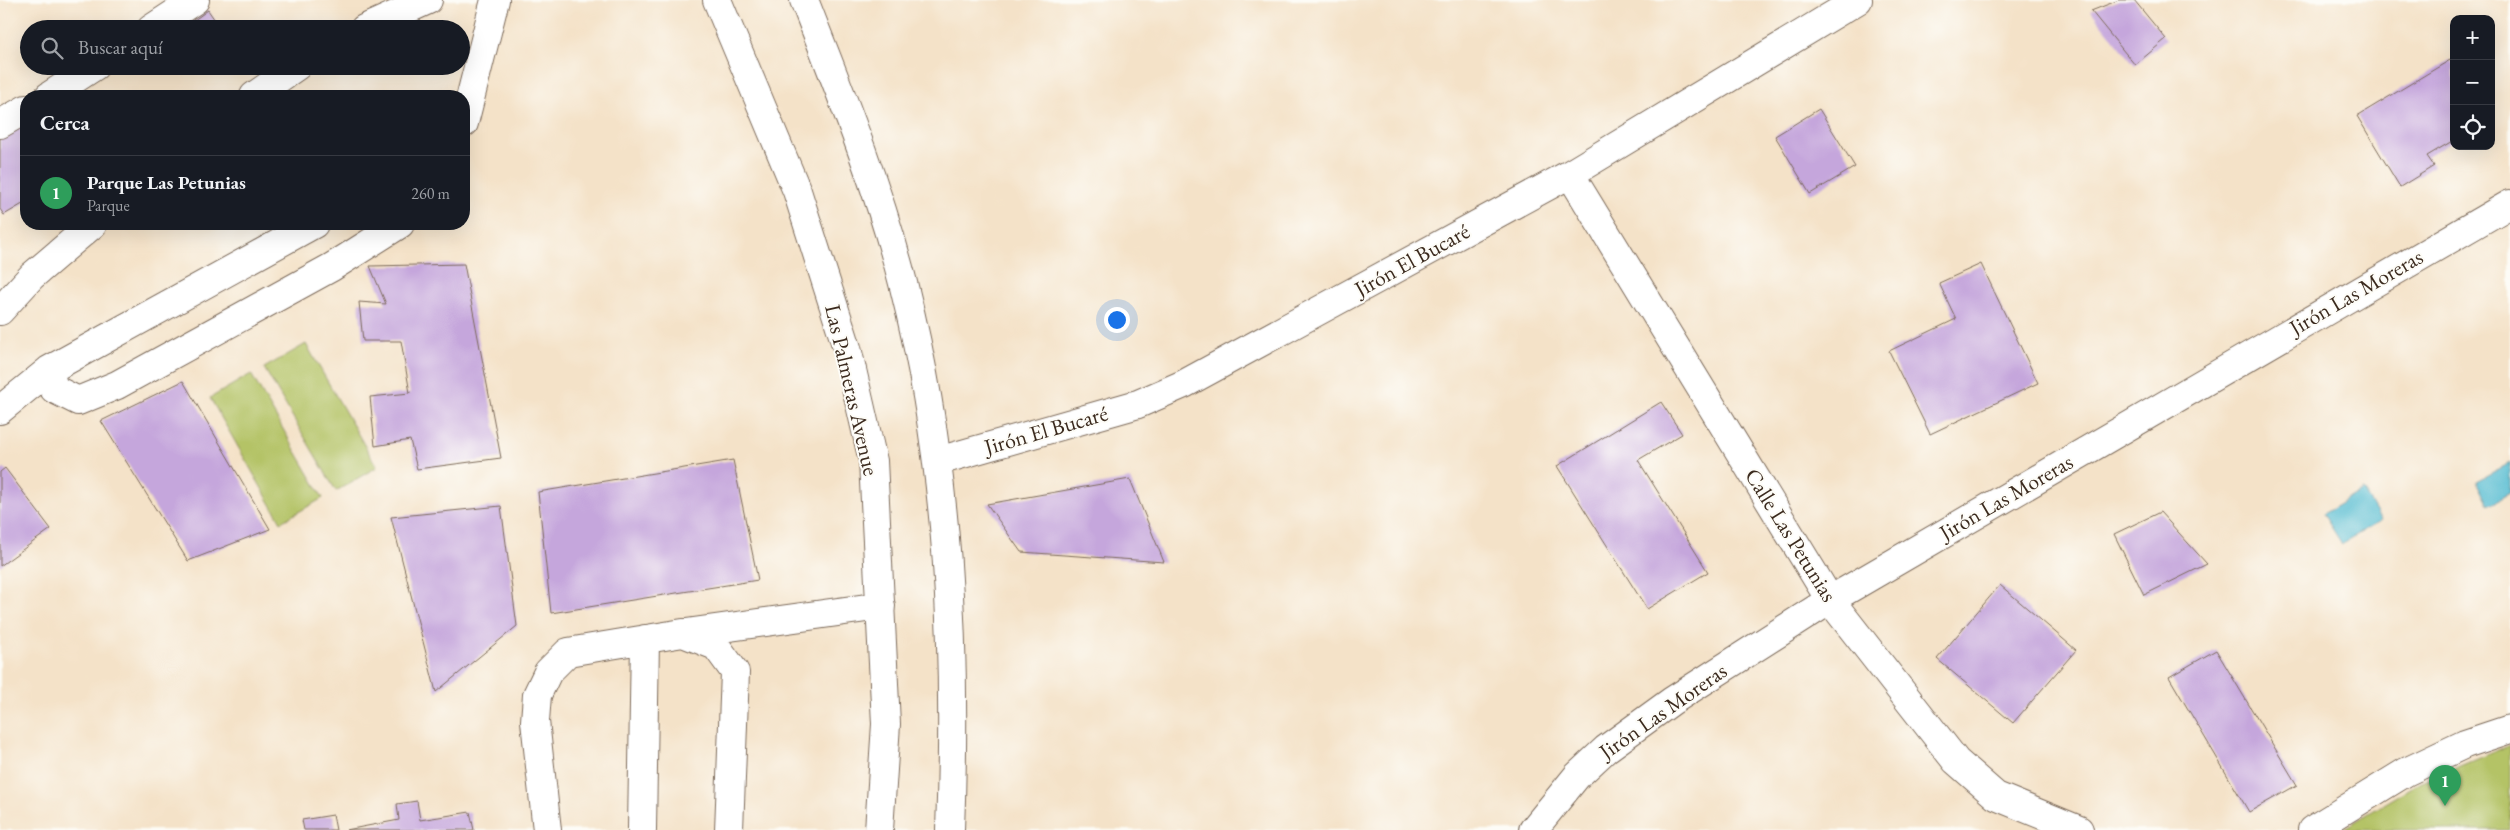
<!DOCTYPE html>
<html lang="es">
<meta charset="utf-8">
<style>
body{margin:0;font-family:"EB Garamond",serif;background:#20242c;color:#f1f3f6}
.controls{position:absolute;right:15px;top:15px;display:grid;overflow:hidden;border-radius:10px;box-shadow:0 5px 20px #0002}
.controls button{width:45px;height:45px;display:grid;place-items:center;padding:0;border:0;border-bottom:1px solid #363941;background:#171b24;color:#f1f3f6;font:25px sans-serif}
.you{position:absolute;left:1116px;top:319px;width:18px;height:18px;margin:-12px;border:4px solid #fff;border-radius:50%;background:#1a73e8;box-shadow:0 0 0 8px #1a73e833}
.badge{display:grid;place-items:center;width:32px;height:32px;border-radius:50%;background:#c8321e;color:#fff;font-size:16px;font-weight:700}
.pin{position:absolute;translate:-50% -41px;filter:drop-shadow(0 1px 2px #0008)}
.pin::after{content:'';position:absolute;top:26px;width:18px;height:15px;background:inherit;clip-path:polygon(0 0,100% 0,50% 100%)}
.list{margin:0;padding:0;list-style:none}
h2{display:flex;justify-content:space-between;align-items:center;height:65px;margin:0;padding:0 20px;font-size:21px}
h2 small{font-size:16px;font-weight:400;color:#9ea1a6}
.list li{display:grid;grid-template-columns:32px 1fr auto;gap:15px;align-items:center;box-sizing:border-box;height:75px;padding:0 20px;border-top:1px solid #363941}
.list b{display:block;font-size:19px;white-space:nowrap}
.list p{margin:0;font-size:16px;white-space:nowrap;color:#9ea1a6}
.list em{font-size:16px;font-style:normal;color:#9ea1a6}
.icon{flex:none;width:28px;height:28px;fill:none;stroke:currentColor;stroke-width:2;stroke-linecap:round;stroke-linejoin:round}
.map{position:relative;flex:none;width:2510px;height:830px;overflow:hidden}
.search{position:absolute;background:#171b24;box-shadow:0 5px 20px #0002;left:20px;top:20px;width:450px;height:55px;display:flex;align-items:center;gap:12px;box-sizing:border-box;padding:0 18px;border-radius:28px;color:#9ea1a6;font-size:19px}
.panel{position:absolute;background:#171b24;box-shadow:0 5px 20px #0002;left:20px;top:90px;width:450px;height:140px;border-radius:20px}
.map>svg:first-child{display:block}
</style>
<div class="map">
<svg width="2510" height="830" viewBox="0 0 2510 830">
<rect width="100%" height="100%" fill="#fdfcf7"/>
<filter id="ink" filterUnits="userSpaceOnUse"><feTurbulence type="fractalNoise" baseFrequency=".02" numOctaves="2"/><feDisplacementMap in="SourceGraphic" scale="10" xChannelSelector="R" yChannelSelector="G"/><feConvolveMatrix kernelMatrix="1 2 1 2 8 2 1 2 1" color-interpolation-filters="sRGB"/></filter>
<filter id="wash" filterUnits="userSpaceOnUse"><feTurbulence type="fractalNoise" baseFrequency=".0096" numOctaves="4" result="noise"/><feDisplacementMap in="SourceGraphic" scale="20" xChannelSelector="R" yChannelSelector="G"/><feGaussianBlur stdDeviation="1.12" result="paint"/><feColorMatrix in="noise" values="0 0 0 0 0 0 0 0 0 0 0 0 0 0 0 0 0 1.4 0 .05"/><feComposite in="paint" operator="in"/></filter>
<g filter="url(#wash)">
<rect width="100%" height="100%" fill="#f4e2c8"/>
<path fill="#b4c366" stroke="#787642" d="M306,344L377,467L336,491L264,368Z
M251,374L323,498L281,522L210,398Z
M2510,745V830H2341L2419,783Z"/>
<path fill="#54bcd1" stroke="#487378" d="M2510,463V493L2488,505L2476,481Z
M2363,490L2381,520L2342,544L2323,514Z"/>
<g id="blocks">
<path fill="#c5a6dc" d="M2119,0H2134L2166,39L2135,65L2091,11Z
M208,10L221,29H182Z
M2450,60L2454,65V140L2427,156L2434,166L2400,187L2357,116Z
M1819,109L1855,167L1810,194L1775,136Z
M23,121L26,128V202L4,215L0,209V134Z
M464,264L501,458L417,469L410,440L375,446L370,397L410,393L401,341H363L359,302L386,304L370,266Z
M1981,264L2038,383L1930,434L1889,351L1956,319L1939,283Z
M183,381L270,529L188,561L101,421Z
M1661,402L1682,434L1638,460L1708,572L1647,609L1557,466Z
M733,460L758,580L551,613L538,492Z
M5,468L51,529L0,566V472Z
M1130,479L1164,562L1021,552L987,504Z
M501,506L517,626L436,692L391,517Z
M2160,512L2207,564L2144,595L2114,534Z
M2000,585L2076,650L2013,723L1937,659Z
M2216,650L2297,785L2249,812L2169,677Z
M417,801L420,820L470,812L474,830H346L399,820L397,804Z
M333,815L336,830H304L302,820Z"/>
</g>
</g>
<g filter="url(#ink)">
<use href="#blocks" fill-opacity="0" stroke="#7c6a5a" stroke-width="1"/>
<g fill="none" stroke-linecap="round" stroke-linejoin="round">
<defs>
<path id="minor" d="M151,29L195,0
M364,29L428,0
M49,96L95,66
M254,96L297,66
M464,123L495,0
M0,124L26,109
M1570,174L1830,600L1956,761L1996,796L2079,830
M0,311L32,276L93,224
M49,370L54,389L78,401L117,385L332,267L400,224
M0,410L49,370L314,224
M938,461L1138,404L1184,384L1570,174L1858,0
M686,633L881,606
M547,830L535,721L537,695L548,672L568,652L683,633L716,646L735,672L729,830
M642,830L645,639
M1533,830L1577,776L1606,749L1672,701L1830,600L2510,204
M2312,830L2406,772L2465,744L2510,729"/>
<path id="major" d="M717,0L797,191L847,348L873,461L886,724L879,830
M804,0C841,94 879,188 904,287C949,465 957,647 950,830"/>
</defs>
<use href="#minor" stroke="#7c6a5a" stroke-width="30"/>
<use href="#major" stroke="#7c6a5a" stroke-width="30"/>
<use href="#minor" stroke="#fff" stroke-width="28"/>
<use href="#major" stroke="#fff" stroke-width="28"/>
</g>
</g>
<g text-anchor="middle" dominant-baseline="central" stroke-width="4" stroke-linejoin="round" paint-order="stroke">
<g font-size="22" fill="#3b2a1e" stroke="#fdfcf7">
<text transform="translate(1412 260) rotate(-29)">Jirón El Bucaré</text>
<text transform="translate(2356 292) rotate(-30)">Jirón Las Moreras</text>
<text transform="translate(852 390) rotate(77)">Las Palmeras Avenue</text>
<text transform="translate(1046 430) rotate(-16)">Jirón El Bucaré</text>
<text transform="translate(2006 497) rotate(-30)">Jirón Las Moreras</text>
<text transform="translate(1791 535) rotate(58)">Calle Las Petunias</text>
<text transform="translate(1663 711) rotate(-35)">Jirón Las Moreras</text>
</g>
</g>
</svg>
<div class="controls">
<button>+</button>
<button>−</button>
<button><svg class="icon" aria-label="locate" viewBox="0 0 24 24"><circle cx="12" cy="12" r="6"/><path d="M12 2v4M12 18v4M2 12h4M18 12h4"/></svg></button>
</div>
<div class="you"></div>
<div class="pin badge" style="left:2445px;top:806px;background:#2e9e5b">1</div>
<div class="search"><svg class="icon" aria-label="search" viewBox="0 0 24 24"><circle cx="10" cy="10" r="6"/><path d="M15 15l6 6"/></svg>Buscar aquí</div>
<section class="panel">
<h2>Cerca<small></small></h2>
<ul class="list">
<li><span class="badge" style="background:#2e9e5b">1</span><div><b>Parque Las Petunias</b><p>Parque</p></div><em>260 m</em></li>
</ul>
</section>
</div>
